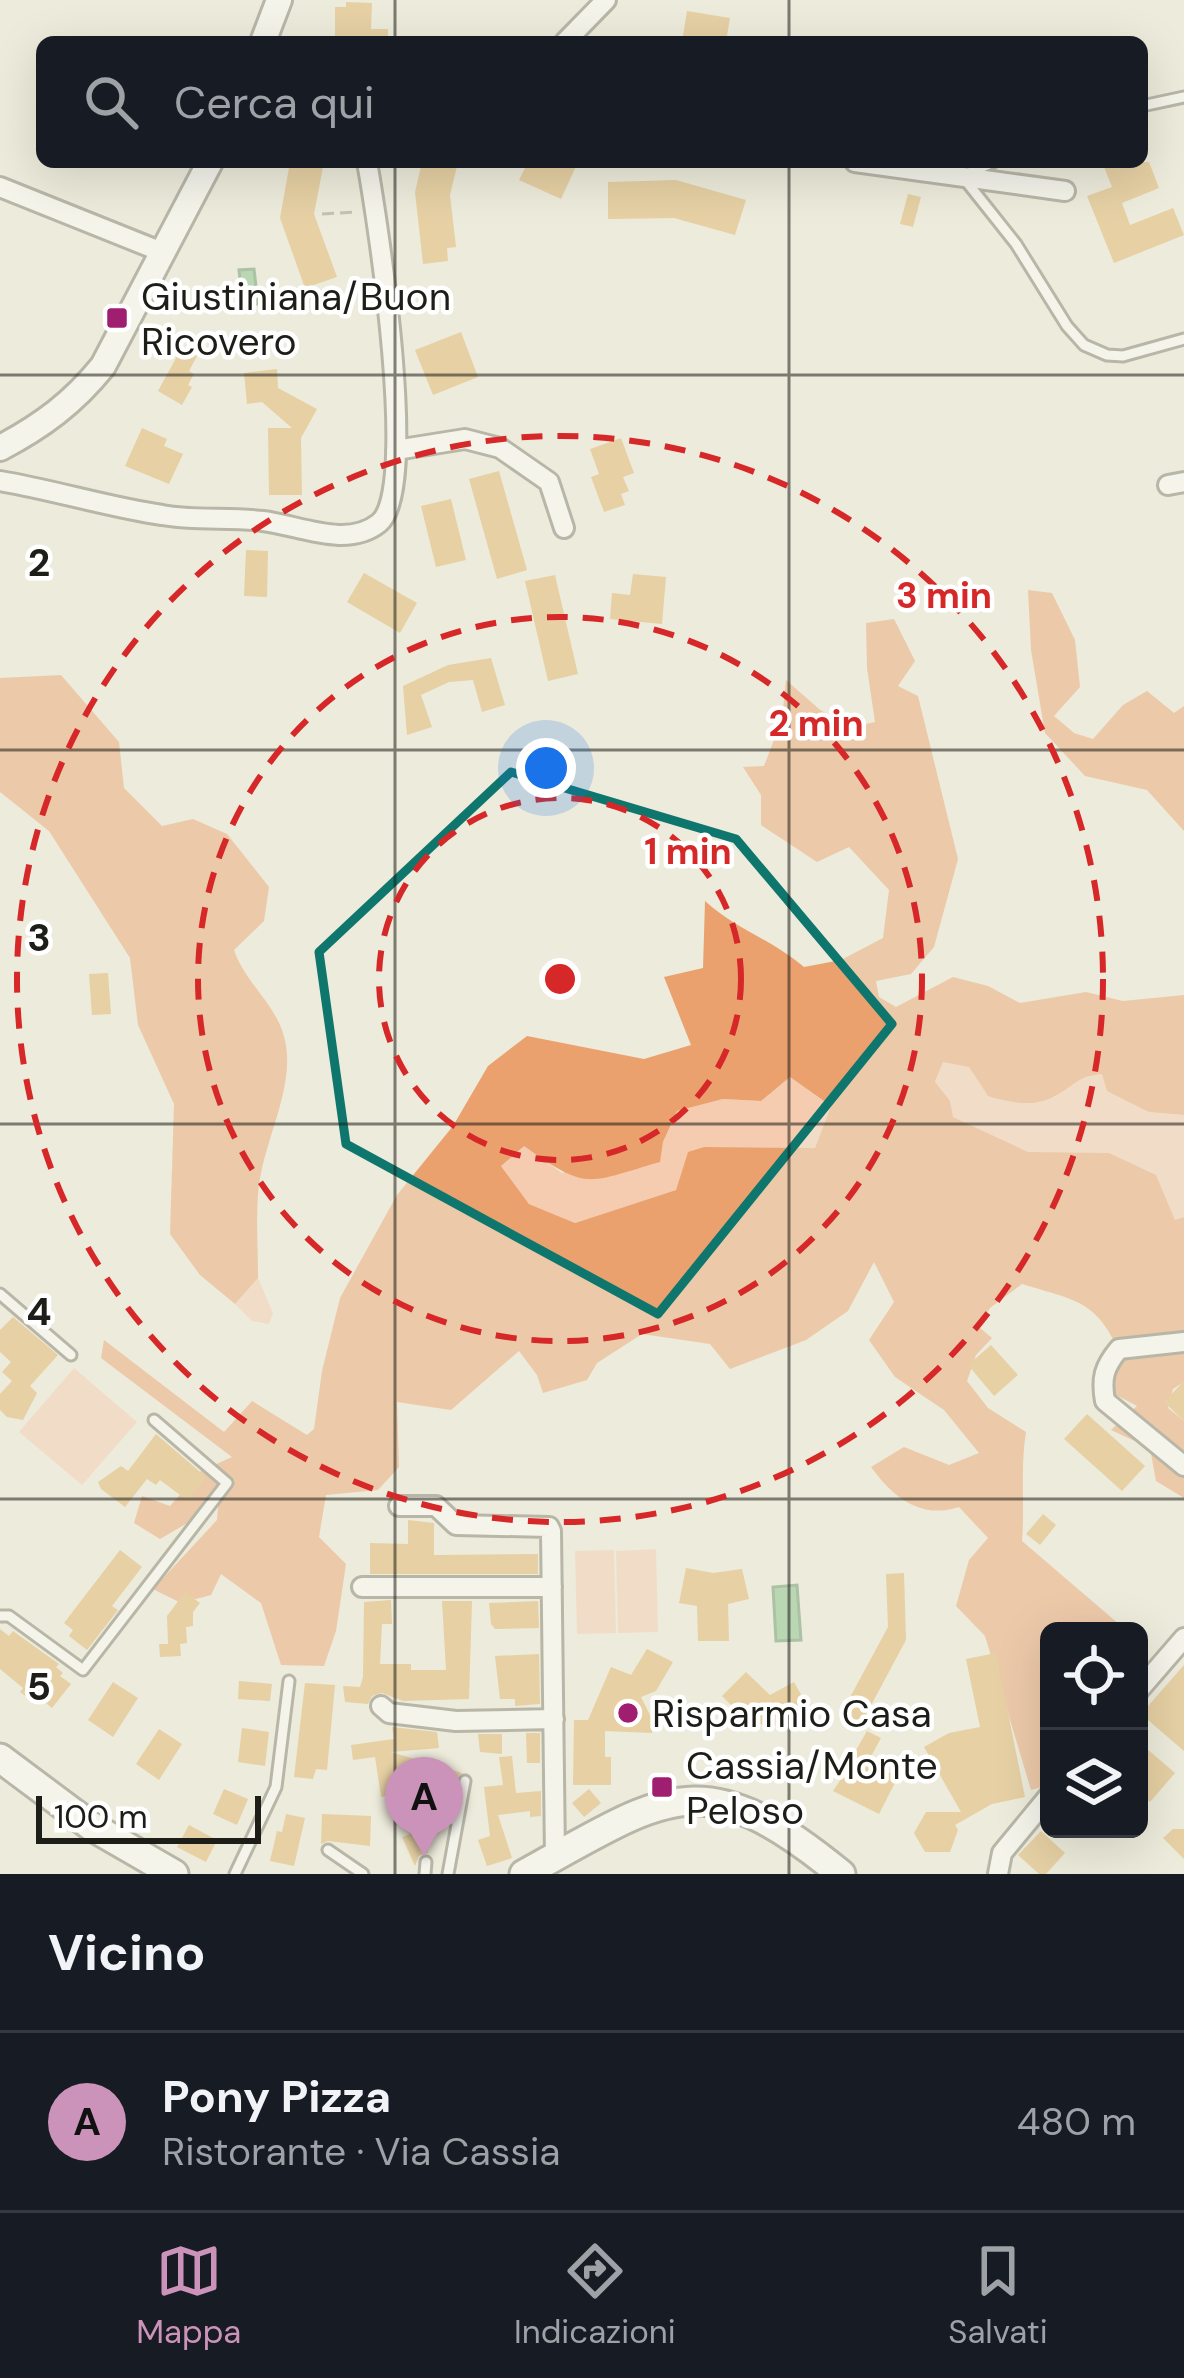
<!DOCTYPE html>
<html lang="it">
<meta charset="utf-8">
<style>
body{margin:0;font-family:"DM Sans",sans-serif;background:#242831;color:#f1f3f6}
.controls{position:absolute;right:36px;bottom:36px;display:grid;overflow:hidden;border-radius:18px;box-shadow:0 12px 48px #0002}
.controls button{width:108px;height:108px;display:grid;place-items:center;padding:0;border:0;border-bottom:3px solid #363941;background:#171b24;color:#f1f3f6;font:60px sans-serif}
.scale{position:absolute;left:36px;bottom:30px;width:225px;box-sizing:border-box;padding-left:12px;border:6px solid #1e1e18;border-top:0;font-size:33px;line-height:42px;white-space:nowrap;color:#1e1e18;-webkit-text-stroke:9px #fff;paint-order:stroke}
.you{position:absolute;left:546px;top:768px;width:42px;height:42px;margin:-30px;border:9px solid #fff;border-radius:50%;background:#1a73e8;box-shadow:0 0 0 18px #1a73e833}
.badge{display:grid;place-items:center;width:78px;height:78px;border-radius:50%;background:#cc93ba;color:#111;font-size:39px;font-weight:700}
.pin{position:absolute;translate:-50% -99px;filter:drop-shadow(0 3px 6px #0008)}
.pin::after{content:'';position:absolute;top:63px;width:42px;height:36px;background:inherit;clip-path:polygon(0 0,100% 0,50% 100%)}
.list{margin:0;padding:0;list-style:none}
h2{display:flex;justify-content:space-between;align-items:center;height:156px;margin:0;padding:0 48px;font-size:51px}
h2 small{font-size:39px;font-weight:400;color:#9ea1a6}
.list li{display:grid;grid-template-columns:78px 1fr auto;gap:36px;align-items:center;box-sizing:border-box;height:180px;padding:0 48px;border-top:3px solid #363941}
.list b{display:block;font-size:45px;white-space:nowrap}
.list p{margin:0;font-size:39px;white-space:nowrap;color:#9ea1a6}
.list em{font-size:39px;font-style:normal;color:#9ea1a6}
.icon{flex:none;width:66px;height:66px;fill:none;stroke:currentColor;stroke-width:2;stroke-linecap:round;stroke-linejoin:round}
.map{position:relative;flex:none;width:1184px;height:1874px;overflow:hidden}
.search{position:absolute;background:#171b24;box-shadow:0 12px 48px #0002;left:36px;right:36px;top:36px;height:132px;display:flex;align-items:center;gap:30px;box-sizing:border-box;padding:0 42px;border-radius:18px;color:#9ea1a6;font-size:45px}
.sheet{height:336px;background:#171b24}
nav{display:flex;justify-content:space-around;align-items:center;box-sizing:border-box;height:168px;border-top:3px solid #363941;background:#171b24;font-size:33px;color:#9ea1a6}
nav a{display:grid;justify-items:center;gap:6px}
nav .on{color:#cc93ba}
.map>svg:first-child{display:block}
</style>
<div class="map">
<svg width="1184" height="1874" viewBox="0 0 1184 1874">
<rect width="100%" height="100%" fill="#edebdb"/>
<path fill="#f6ccb0" d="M943,1061L969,1067L988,1096L1055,1097L1080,1076L1102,1074L1149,1112L1184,1115V1217L1176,1221L1109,1153H1028L953,1117L935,1083Z
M790,1077L831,1106L815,1148L704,1147L688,1153L676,1190L575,1223L529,1204L501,1166L524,1145L562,1173L663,1142L677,1111L723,1099L761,1101Z
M258,1278L273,1313L269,1324L252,1321L235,1304Z
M74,1368L137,1422L82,1485L19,1432Z
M656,1549L658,1632L618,1633L616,1551Z
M614,1550L616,1633L577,1634L575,1551Z"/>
<path fill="#eaa16e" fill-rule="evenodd" d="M1028,590L1052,593L1075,640L1080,687L1054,716L1074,733L1093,739L1123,705L1147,691L1174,713L1184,706V831L1147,790L1085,776L1045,733L1031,650Z
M894,619L915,661L898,686L918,696L958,859L934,947L911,974L876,981L879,997L896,1007L953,977L988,986L1020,1003L1086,992L1123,1001L1184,995V1115L1149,1112L1107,1091L1102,1074C1076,1077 1078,1083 1057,1095C1034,1108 1012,1103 988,1096L969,1067L943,1062L935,1082L950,1101L953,1117L1028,1152L1109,1153L1156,1175L1175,1220L1184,1217V1382L1173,1389L1168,1408L1184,1421V1498L1156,1481L1150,1448L1111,1430L1137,1406L1101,1387L1118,1349C1095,1299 1073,1300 1022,1284L990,1308L979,1327L992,1338L976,1355L967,1381L988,1408L1026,1432C1020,1468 1025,1504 1022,1541L1127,1631H1049V1785L1031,1790L985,1636L956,1606L969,1560L988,1538L959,1507C920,1520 892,1496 871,1467L904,1447L949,1465L979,1453L944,1410L895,1377L869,1340L894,1302L874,1262L848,1311L806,1340L730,1369L710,1344L642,1334L597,1363L587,1380L543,1393L537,1375L519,1351L451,1410L397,1402L399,1467L378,1490L326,1495L319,1537L346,1564L336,1631L324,1666L281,1665L261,1603L221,1574L211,1595L181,1603L153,1589L217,1520L219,1495L210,1510L160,1539L134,1523L142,1496L170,1506L201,1471L232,1457L101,1358L104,1340L224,1432L252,1401L307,1435L314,1429L322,1371L340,1298L397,1195L453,1126L488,1066L527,1036L644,1059L691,1045L664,977L703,968L705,901C737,930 771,939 804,967L841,960L883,938L889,890L849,847L817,862L761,825V795L743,767L764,766L782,719L786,680L819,709L849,728L875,722L867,668L866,623ZM790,1077L831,1106L815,1148L704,1147L688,1152L676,1190L575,1223L529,1204L501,1166L524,1146C589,1192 586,1183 660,1162L663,1142L677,1111L723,1099L761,1101Z
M61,675L119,742L124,788L162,826L193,819L227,834L269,887L264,921L234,950C244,980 271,1000 282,1030C301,1081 262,1139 258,1194C256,1221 258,1250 258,1278L235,1304L200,1275L170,1234L174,1104L138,1025L130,958L49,831L0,792V678Z"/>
<path fill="#7bbe83" stroke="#5f8e63" stroke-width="3" d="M254,269L258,304L243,306L239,270Z
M797,1585L801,1640L776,1641L773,1587Z"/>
<path fill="#deb063" d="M346,2L372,3L371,29H388V42L335,40V7H346Z
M687,11L730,18L726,42H682Z
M290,162H324L314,214L337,277L305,288L280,218Z
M422,162H458L450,195L456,247L447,248L448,261L423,264L415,192Z
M528,162H578L561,199L519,180Z
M1102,162H1149L1159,188L1122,203L1130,225L1173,208L1184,235L1114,263L1087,196L1112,187Z
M676,180L746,200L735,235L674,218L608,219V182Z
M908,194L921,197L913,227L900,224Z
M461,332L478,377L433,395L415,350Z
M182,347L197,356L189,371L194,374L188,385L192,387L182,405L158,391Z
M277,369L278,388L317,409L301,438L302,495H269L268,428H292L262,402L247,404L244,373Z
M142,428L167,439L164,446L183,454L169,484L125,466Z
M621,438L634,473L623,477L629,491L621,494L625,505L604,512L591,477L599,474L590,449Z
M499,471L527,570L497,579L469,479Z
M451,499L466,560L436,567L421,506Z
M246,550L268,551L267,597L244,596Z
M364,573L417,603L400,633L347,602Z
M633,574L666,577L662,624L610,619L612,593L630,595Z
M555,575L578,674L548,681L525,581Z
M491,658L505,705L482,712L473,680L449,682L421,695L432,727L407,735L403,686L448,665Z
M108,973L111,1014L92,1015L89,974Z
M13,1317L58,1355L30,1386L37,1393L23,1420L7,1417L0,1410V1394L12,1381L2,1372L11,1362L0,1352V1330Z
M991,1345L1018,1375L994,1396L968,1365Z
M1184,1381V1421L1164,1402Z
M1087,1414L1145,1466L1122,1491L1064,1439Z
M156,1434L206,1477L188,1501L160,1480L156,1485L147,1479L125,1507L101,1489L98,1482L121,1466L128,1471Z
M1043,1514L1056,1525L1040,1545L1026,1534Z
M408,1520L434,1523V1555L538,1554V1574H370V1543L408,1544Z
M120,1550L142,1567L112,1606L118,1610L87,1650L69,1636L73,1630L64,1623Z
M686,1568L713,1573L742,1569L749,1599L728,1604L729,1641H698L697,1606L679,1603Z
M904,1573L906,1640L861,1724L841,1714L888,1627L886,1574Z
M185,1592L200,1603L193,1612V1626L186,1627L187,1643L180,1644L181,1656L160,1657L159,1644H168L167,1616Z
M391,1600L392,1624H382L380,1664H411V1670H446L442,1601H472L469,1699L403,1701L382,1693L372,1696L368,1704L345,1702L343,1686L360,1687L363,1677L364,1602Z
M538,1601L539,1628L495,1629L491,1624L489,1603Z
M0,1629L9,1636L13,1631L59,1664L56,1667L63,1673L60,1676L71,1684L52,1708L36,1695L31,1700L20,1692L23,1688L0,1669Z
M647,1649L673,1662L656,1691L641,1697L652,1719V1733L605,1731V1757H611V1785H573L574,1720H588L611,1667L631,1675Z
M996,1653L1025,1797L992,1804L955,1825L958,1830L950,1852H925L914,1833L926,1812H961L924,1747L949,1733L980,1727L966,1659Z
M539,1654L540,1704L515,1706V1699H500L495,1656Z
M1184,1665V1751L1141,1714Z
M746,1672L770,1695L794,1682L809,1709L778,1726L749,1723L722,1696Z
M239,1681L272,1684L270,1701L238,1699Z
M113,1682L138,1698L113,1737L88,1720Z
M305,1683L335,1685L327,1770L316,1769L313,1779L294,1777Z
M392,1727L437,1732L439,1748L391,1752L415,1759L420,1800L405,1793L381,1797L375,1757L353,1760L351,1745L394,1739Z
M242,1728L269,1732L265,1766L238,1762Z
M159,1729L182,1744L159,1780L136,1764Z
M867,1731L881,1738L868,1762L898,1777L879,1814L833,1791L841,1779L837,1777L843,1767L839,1765L848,1749L855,1752Z
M526,1733H540V1763H527Z
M478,1734H502V1754L480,1752Z
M1139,1742L1175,1773L1150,1802L1139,1793Z
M512,1756L516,1793L541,1791V1816L530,1817V1811L498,1815L512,1858L487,1866L478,1840L490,1836L484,1787L503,1785L499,1757Z
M447,1768L462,1773L457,1778L451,1808L442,1804Z
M224,1789L248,1799L237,1825L213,1814Z
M589,1789L601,1803L584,1817L572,1803Z
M286,1814L305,1818L294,1866L270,1861L277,1831L282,1832Z
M322,1814L371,1816L370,1846L328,1841L321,1844Z
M189,1825L217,1840L206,1862L177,1847Z
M425,1828L428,1853L419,1856L415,1866L402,1837Z
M1173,1829H1184V1859L1163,1838Z
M1041,1831L1065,1853L1046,1874H1039L1018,1855Z"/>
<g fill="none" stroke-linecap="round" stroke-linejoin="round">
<defs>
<path id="lane" d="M1142,106L1184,97
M994,162L962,176L1016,244L1067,326L1084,345L1107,355L1123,356L1184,339
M0,1294L71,1355
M0,1616H9L83,1670L227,1483L154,1420
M433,1796L431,1809L457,1821
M328,1850L363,1874
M235,1874L276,1787L289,1681
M425,1874L426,1862
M448,1874L465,1781"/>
<path id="street" d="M565,42L606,0
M855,162L1065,191
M0,187L162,252
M396,450L465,439L500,448L549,482L564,528
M0,481C54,490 107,507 162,515C195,521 229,517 263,521C298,525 347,549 379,523C420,490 377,218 367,162
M1168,485L1184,482
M1184,1342L1119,1349C1104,1367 1101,1378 1105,1401L1184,1466
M399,1506H436L456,1525L549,1527L551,1531L555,1857
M362,1587H552
M1139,1690L1184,1638
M381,1706L389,1713L456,1721L554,1719
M998,1874L1002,1853L1049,1796"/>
<path id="secondary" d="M263,42L279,0
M0,448C42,426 73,403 103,366L210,162"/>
<path id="primary" d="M0,1758L91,1826L174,1874
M524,1874C667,1795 702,1760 841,1874"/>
</defs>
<use href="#lane" stroke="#797769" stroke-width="15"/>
<use href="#street" stroke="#797769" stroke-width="24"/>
<use href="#secondary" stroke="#797769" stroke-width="30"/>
<use href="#primary" stroke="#797769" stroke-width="33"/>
<path stroke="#929186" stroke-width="3" stroke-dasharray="12 6" stroke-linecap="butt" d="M322,214L356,212"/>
<use href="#lane" stroke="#fff" stroke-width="9"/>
<use href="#street" stroke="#fff" stroke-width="18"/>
<use href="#secondary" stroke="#fff" stroke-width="24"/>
<use href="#primary" stroke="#fff" stroke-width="27"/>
</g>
<path d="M0 0H1184V1874H0ZM511,772L736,839L892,1024L658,1314L346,1144L319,952Z" fill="#edebdb" fill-opacity=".55" fill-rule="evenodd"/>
<path fill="none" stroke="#0f766e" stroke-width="9" stroke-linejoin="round" d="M511,772L736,839L892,1024L658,1314L346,1144L319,952Z"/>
<path fill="none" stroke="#1e1e18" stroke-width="3" stroke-opacity="0.55" d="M395,0V42M789,0V42M395,162V1874M789,162V1874M0,375H1184M0,750H1184M0,1124H1184M0,1499H1184"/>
<g fill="none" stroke="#d62828" stroke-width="6" stroke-dasharray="21 15">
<circle cx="560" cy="979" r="181"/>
<circle cx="560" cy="979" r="362"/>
<circle cx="560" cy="979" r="543"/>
</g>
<g fill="#9f1e70" stroke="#fff" stroke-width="4.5">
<rect x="105" y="306" width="24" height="24" rx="6"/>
<circle cx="628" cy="1713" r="12"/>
<rect x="650" y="1775" width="24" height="24" rx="6"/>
</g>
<g text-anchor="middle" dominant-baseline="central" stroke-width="9" stroke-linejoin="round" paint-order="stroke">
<g font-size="39" fill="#1e1e18" stroke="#fff" text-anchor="start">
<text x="141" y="296">Giustiniana/Buon<tspan x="141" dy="45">Ricovero</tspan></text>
<text x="652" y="1713">Risparmio Casa</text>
<text x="686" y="1765">Cassia/Monte<tspan x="686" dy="45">Peloso</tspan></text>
</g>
</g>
<g font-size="39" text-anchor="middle" font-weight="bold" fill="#1e1e18" stroke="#fff" stroke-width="9" stroke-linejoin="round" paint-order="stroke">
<text x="39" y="576">2</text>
<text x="39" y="951">3</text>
<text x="39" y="1325">4</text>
<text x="39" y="1700">5</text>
</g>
<circle cx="560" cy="979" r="18" fill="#d62828" stroke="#fff" stroke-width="6"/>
<g font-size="36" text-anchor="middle" font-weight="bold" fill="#d62828" stroke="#fff" stroke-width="9" stroke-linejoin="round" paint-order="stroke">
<text x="944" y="608">3 min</text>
<text x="816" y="736">2 min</text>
<text x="688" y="864">1 min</text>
</g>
</svg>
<div class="controls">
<button><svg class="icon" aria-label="locate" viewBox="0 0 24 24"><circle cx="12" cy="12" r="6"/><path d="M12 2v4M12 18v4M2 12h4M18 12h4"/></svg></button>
<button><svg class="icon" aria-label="layers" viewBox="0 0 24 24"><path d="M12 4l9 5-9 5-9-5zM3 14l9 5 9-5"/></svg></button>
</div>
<div class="scale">100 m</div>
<div class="you"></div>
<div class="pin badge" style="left:424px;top:1856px">A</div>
<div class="search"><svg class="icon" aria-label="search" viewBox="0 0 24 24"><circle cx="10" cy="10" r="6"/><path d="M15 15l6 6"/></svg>Cerca qui</div>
</div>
<section class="sheet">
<h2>Vicino<small></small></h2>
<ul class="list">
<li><span class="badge">A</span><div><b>Pony Pizza</b><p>Ristorante · Via Cassia</p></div><em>480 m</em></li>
</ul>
</section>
<nav>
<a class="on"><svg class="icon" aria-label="map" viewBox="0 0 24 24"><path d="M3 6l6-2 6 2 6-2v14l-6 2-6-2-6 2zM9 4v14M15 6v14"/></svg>Mappa</a>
<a><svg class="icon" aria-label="directions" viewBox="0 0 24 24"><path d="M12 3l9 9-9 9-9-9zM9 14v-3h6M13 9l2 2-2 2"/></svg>Indicazioni</a>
<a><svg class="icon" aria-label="saved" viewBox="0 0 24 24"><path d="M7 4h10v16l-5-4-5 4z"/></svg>Salvati</a>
</nav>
